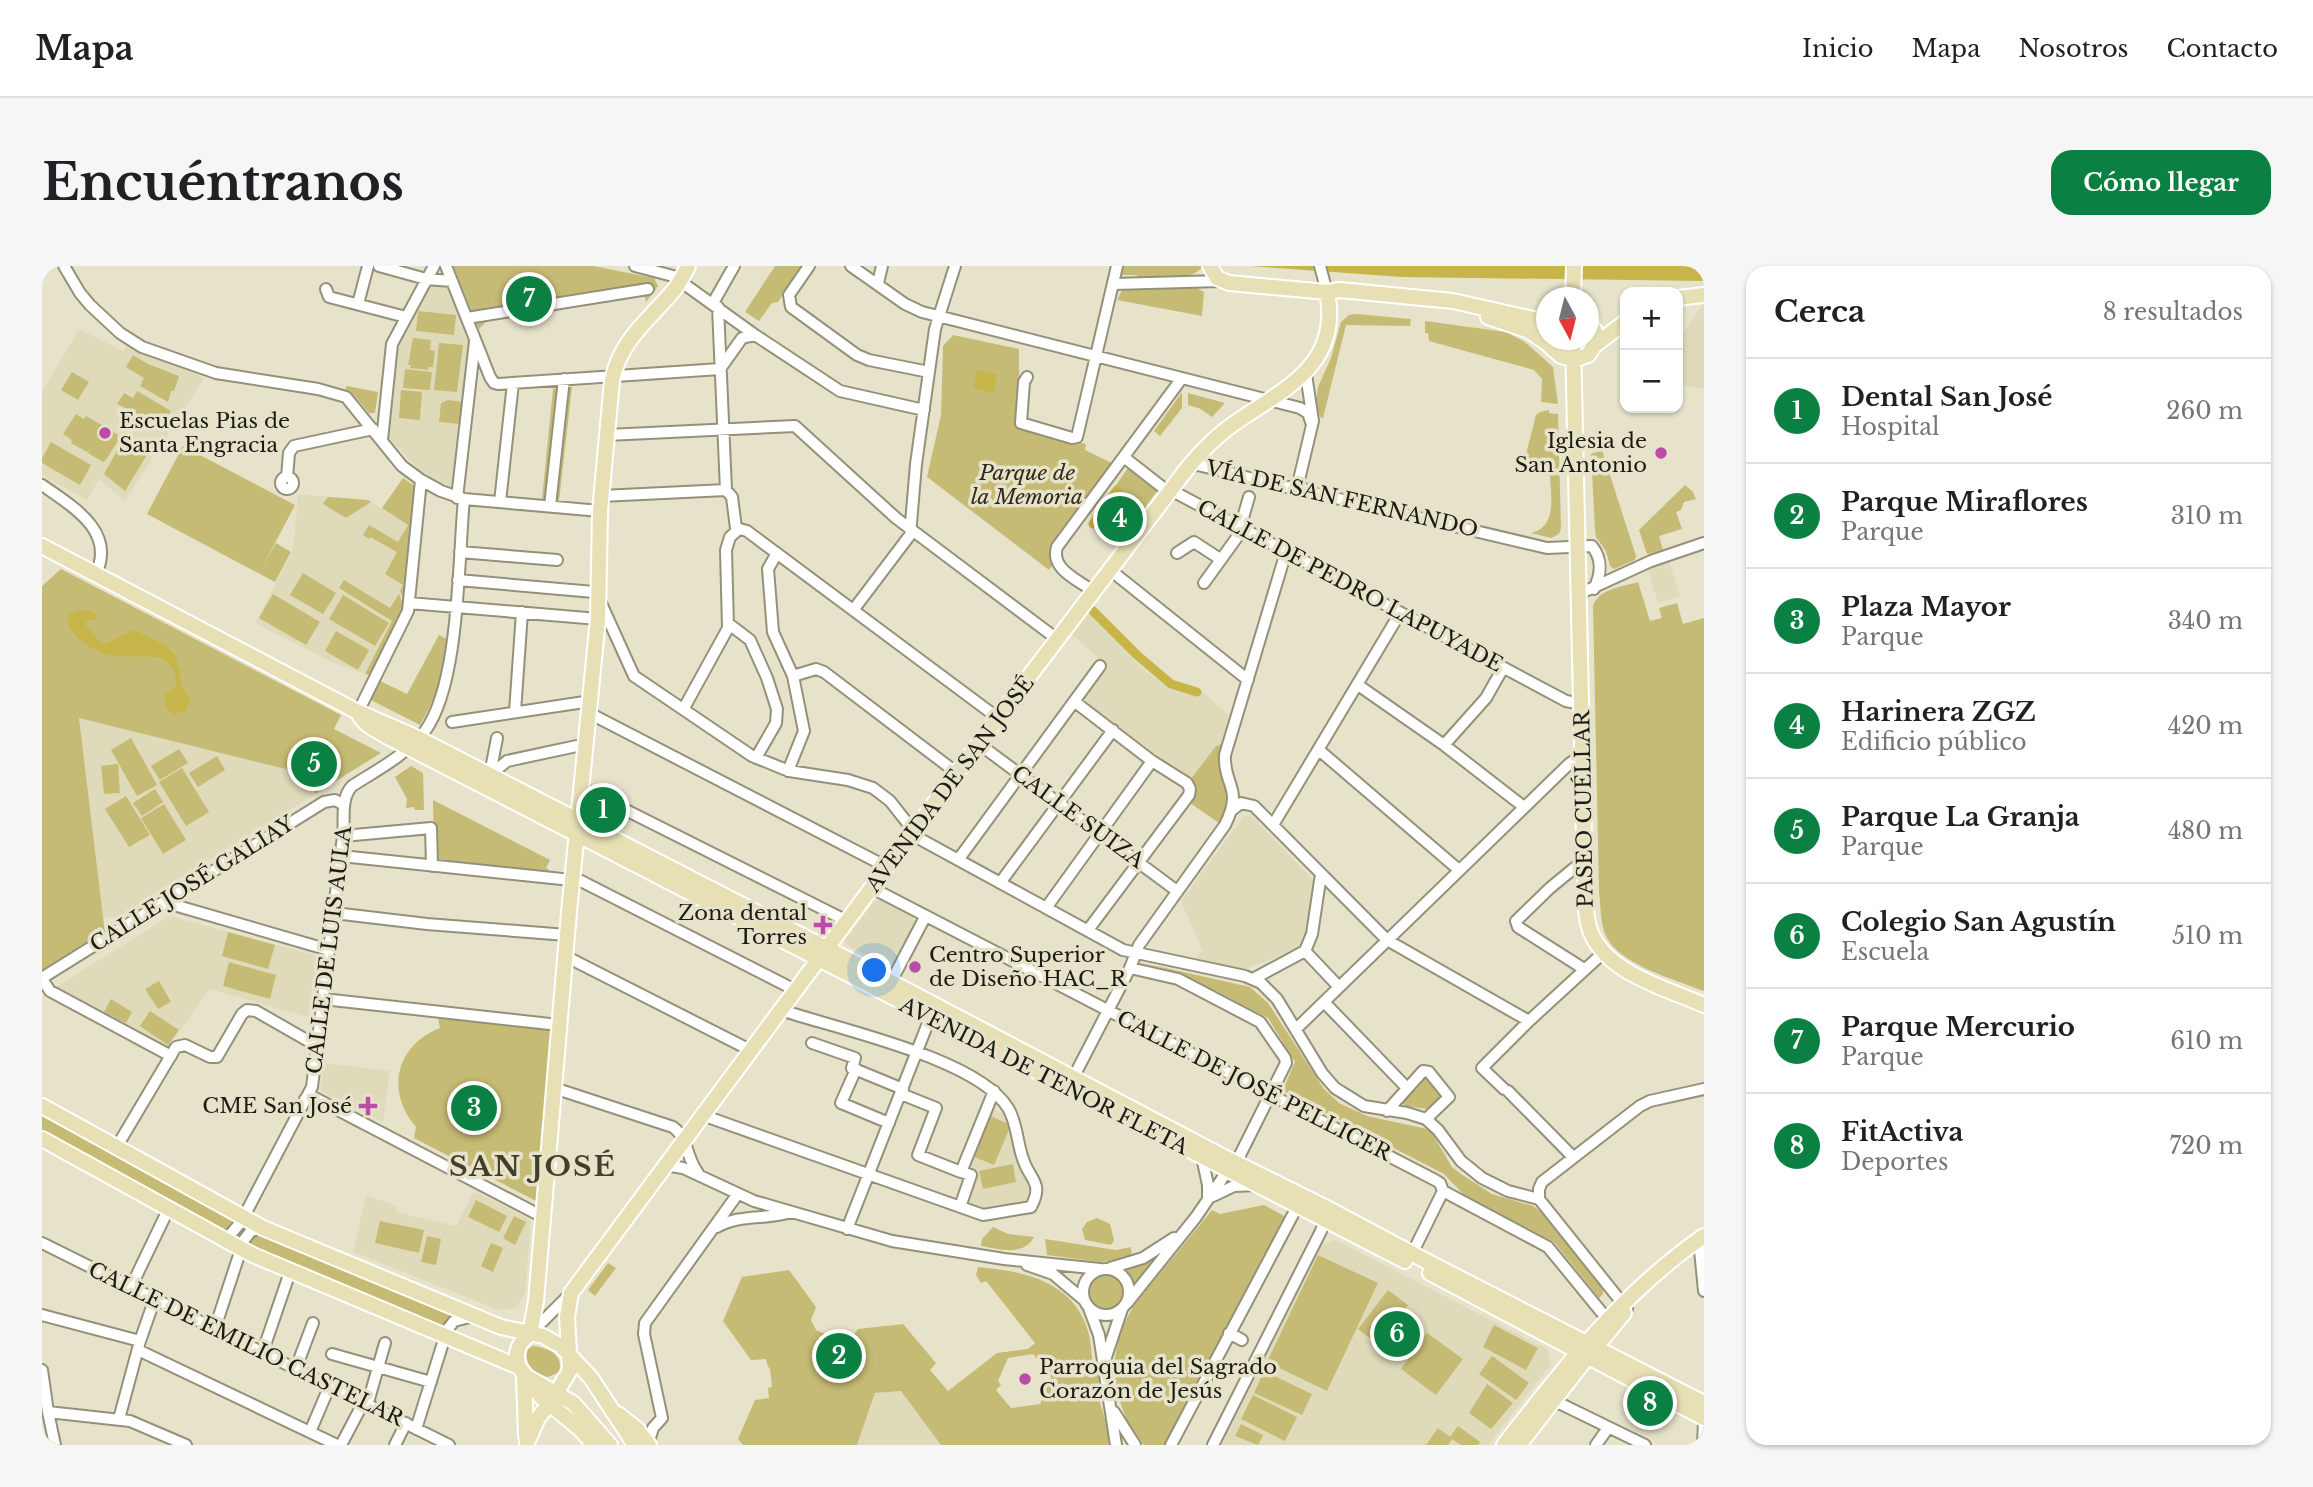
<!DOCTYPE html>
<html lang="es">
<meta charset="utf-8">
<style>
body{margin:0;font-family:"Libre Baskerville",serif;background:#f6f6f6;color:#202124}
.controls{position:absolute;right:21px;top:21px;display:grid;overflow:hidden;border-radius:14px;box-shadow:0 2px 5px #0004}
.controls button{width:63px;height:63px;display:grid;place-items:center;padding:0;border:0;border-bottom:2px solid #e0e0e0;background:#fff;color:#202124;font:35px sans-serif}
.compass{position:absolute;left:1494px;top:21px;width:63px;height:63px;border-radius:50%;background:#fff;box-shadow:0 2px 5px #0004;rotate:173deg}
.you{position:absolute;left:833px;top:705px;width:24px;height:24px;margin:-18px;border:5px solid #fff;border-radius:50%;background:#1a73e8;box-shadow:0 0 0 10px #1a73e833}
.badge{display:grid;place-items:center;width:46px;height:46px;border-radius:50%;background:#0b8043;color:#fff;font-size:23px;font-weight:700}
.pin{position:absolute;translate:-50% -50%;border:4px solid #fff;box-shadow:0 2px 7px #0006}
.list{margin:0;padding:0;list-style:none}
h2{display:flex;justify-content:space-between;align-items:center;height:91px;margin:0;padding:0 28px;font-size:30px}
h2 small{font-size:23px;font-weight:400;color:#757577}
.list li{display:grid;grid-template-columns:46px 1fr auto;gap:21px;align-items:center;box-sizing:border-box;height:105px;padding:0 28px;border-top:2px solid #e0e0e0}
.list b{display:block;font-size:26px;white-space:nowrap}
.list p{margin:0;font-size:23px;white-space:nowrap;color:#757577}
.list em{font-size:23px;font-style:normal;color:#757577}
.map{position:relative;flex:none;width:1662px;height:1179px;overflow:hidden;border-radius:21px}
header{display:flex;align-items:center;gap:42px;box-sizing:border-box;height:98px;padding:0 35px;background:#fff;border-bottom:2px solid #e0e0e0}
header strong{font-size:33px}
nav{display:flex;gap:38px;margin-inline-start:auto;font-size:24px}
.intro{display:flex;align-items:center;justify-content:space-between;box-sizing:border-box;height:168px;padding:0 42px}
h1{margin:0;font-size:49px}
.button{padding:18px 32px;border-radius:21px;background:#0b8043;color:#fff;font-size:24px;font-weight:700}
main{display:flex;gap:42px;padding:0 42px}
aside{flex:1;background:#fff;border-radius:21px;box-shadow:0 2px 5px #0004}
.map>svg:first-child{display:block}
</style>
<header>
<strong>Mapa</strong>
<nav><a>Inicio</a><a>Mapa</a><a>Nosotros</a><a>Contacto</a></nav>
</header>
<div class="intro"><h1>Encuéntranos</h1><a class="button">Cómo llegar</a></div>
<main>
<div class="map">
<svg width="1662" height="1179" viewBox="0 0 1662 1179">
<rect width="100%" height="100%" fill="#e7e3cb"/>
<path fill="#dfdaba" d="M390,18L405,20L428,75L412,223L387,211L386,208L380,207L347,172L356,79Z
M1662,37V123L1636,118V75Z
M37,63L81,85L85,80L100,88L136,99L162,112L83,235L57,213L45,234L0,209V126Z
M256,228L326,234L340,243L345,236L372,238L364,330L323,408L290,396L213,357L251,284Z
M1627,295L1638,330L1616,337L1605,302Z
M1046,347L1071,367L1097,400L1130,424L1153,429L1157,423L1187,449L1179,478L1174,480L1148,514L1041,434L1053,418L1051,416L1066,402L1030,368Z
M37,452L264,508L273,528L79,649L61,653Z
M1209,549L1273,616L1266,668L1259,683L1197,705L1156,697L1155,689L1161,685L1139,635L1202,550Z
M838,634L871,651L873,656L850,698L844,700L805,679L803,674L832,635Z
M128,650L276,690L266,751L168,723L126,782L14,721Z
M282,797L348,805L341,856L278,824Z
M948,841L968,851L987,912L989,934L985,939L942,947L922,939L924,903Z
M432,925L489,954L483,1029L473,1042L457,1044L311,986L324,930L345,936L355,941L354,946L414,960Z
M1294,974L1505,1083L1509,1098L1446,1179H1177L1281,978Z
M859,1125L899,1179H815L834,1127Z"/>
<path fill="#c6bb74" fill-rule="evenodd" d="M411,0H551L612,12L616,20L604,36L602,26L450,50L437,63Z
M733,0H759L736,36L730,37L717,55L703,46Z
M1078,0H1161C1149,17 1114,12 1095,12V9H1077Z
M1155,22L1162,26L1160,50L1075,34L1080,24Z
M376,45L414,49L412,69L374,65Z
M1314,48L1369,53L1368,60L1304,59L1281,152L1278,151L1274,136L1276,121L1289,92L1299,56L1307,49Z
M1383,55L1464,66L1483,76L1511,101L1516,138L1499,136L1500,113L1492,104L1387,75L1386,67H1383Z
M911,69L977,83V140L972,159L1044,178L1043,184L1072,198L1017,266L1010,284L1012,297L1007,304L885,211L899,149L901,80Z
M371,72L389,74L388,84L393,85L391,101H387L386,104L368,102L369,99H366Z
M397,77L421,79L415,126L392,124Z
M91,89L106,98L137,110L132,125H129L126,136L98,120L102,112L84,101Z
M363,103L390,106L388,124L361,122Z
M30,106L47,116L36,134L19,124Z
M305,120L336,126L333,147H327L312,129L303,123Z
M530,121L517,235L500,233L511,123Z
M359,124L380,126L378,154L357,152Z
M95,125L129,145L125,151L118,147L113,156L75,138L82,127L91,132Z
M1140,126V142L1118,170L1112,165Z
M1146,127L1183,137L1170,151L1159,143L1146,139Z
M406,134L420,136L418,158L397,156L399,137Z
M1507,144V147L1516,148L1519,262L1517,268L1509,272L1489,267C1515,261 1509,231 1508,210L1486,206L1481,200L1494,149L1498,146Z
M34,148L42,153L44,150L60,159L59,163L61,160L76,169L75,172L77,173L64,194L61,196L46,187L47,184L45,186L29,177L30,174L21,168Z
M84,169L108,184L83,225L62,208Z
M9,176L49,199L38,219L0,197V192Z
M141,180L253,239L220,302L234,277L249,286L233,316L105,248Z
M1560,184L1594,290L1593,294L1572,303L1568,300L1564,285L1554,271L1553,263L1549,188Z
M1086,202L1116,224L1101,244L1072,222Z
M361,212L373,220L362,334L358,325L361,319L343,308L355,286L328,271L327,273L321,269L327,259L356,276L366,259L340,242Z
M1643,219L1651,226L1654,233L1642,236L1639,244L1634,246L1640,263L1617,270L1621,284L1605,288L1597,264Z
M286,231L326,234L329,236L304,252L281,238Z
M19,303L299,449L292,463L339,487L273,528L264,508L37,452L63,667L0,706V320Z
M261,307L294,327L281,348L248,329Z
M302,314L348,342L357,328L362,342L327,409L323,408L350,355L297,322Z
M1596,316L1608,355L1620,352L1617,342L1635,337L1641,358L1662,352V725C1634,714 1576,698 1564,670C1558,657 1559,640 1557,626L1551,340C1557,322 1581,321 1596,316Z
M231,328L278,356L264,379L217,352Z
M301,329L347,357L333,380L287,353Z
M294,365L327,384L316,404L283,385Z
M397,369L405,373C401,412 398,424 378,459L325,432L334,413L365,428Z
M89,472L115,519L95,530L69,484Z
M1179,478C1174,509 1197,529 1177,557L1148,537L1154,525L1148,514L1174,480Z
M137,483L146,497L118,514L109,500Z
M175,490L183,504L156,521L147,507Z
M76,498L78,527L62,528L59,500Z
M369,500L381,507L382,544H373L372,541L364,542L365,533L353,511Z
M140,502L167,546L144,560L117,516Z
M113,523L121,536L100,550L91,537Z
M84,530L108,569L87,581L63,543Z
M391,534L508,594L504,602L507,604V609L392,597Z
M122,538L144,574L121,588L99,552Z
M186,666L233,679L226,703L180,690Z
M187,696L234,709L228,733L181,720Z
M1101,697L1208,721L1226,737L1282,823L1297,837L1325,850L1385,863L1390,867L1410,901L1419,908L1450,928L1491,940L1501,947L1561,1023V1028L1557,1032L1512,976L1423,930L1402,908L1243,826L1242,821L1253,796L1226,752L1139,707Z
M117,715L129,736L116,743L103,723Z
M69,733L90,746L84,757L62,746Z
M108,745L137,764L126,779L98,760Z
M396,752L509,762L496,936L372,872L374,861C343,825 354,779 398,762Z
M1382,809L1401,828L1386,843L1363,840L1359,835Z
M0,848L191,955L193,957L187,964L181,965L0,866Z
M946,849L969,859L952,899L930,890Z
M971,898L974,916L941,923L937,905Z
M434,934L465,950L457,966L426,951Z
M1222,939L1246,952L1123,1179H1102L1100,1177L1085,1156L1075,1126L1056,1130L1065,1160L1067,1179H899L859,1125L833,1127L815,1179H701L696,1173L713,1134L727,1132L726,1122L730,1121L728,1102L726,1101L724,1093L709,1094L681,1055L700,1011L747,1004L774,1041L769,1054L774,1064L801,1076L803,1072L808,1074L816,1063L861,1058L894,1097L888,1104L906,1125L955,1087L986,1083L993,1077L944,1015L939,1017L934,1009L936,1001C979,1005 1029,1014 1045,1062C1050,1076 1049,1092 1052,1106L1071,1102L1078,1065L1092,1039L1170,944L1178,948ZM991,1088L1009,1111L998,1138L969,1142L954,1124L959,1119L956,1115L966,1092Z
M472,950L484,956L473,979L461,972Z
M1055,952L1068,958L1072,974L1069,979L1043,974L1040,963L1045,956Z
M338,955L382,964L377,987L333,977Z
M951,961L966,968L992,971C981,991 957,983 939,980L940,973Z
M213,969L222,970L410,1048L411,1051L399,1060L218,985L207,979L209,972Z
M385,970L399,973L394,999L379,996Z
M1003,973L1074,984L1089,981L1090,992L1059,996L1005,989Z
M449,977L461,982L451,1006L439,1000Z
M1127,979L1092,1022L1087,1010L1080,1004L1095,999Z
M1276,989L1336,1017L1285,1125L1225,1096Z
M566,997L574,1002L553,1030L546,1024Z
M1046 1026a18 18 0 1 1 36 0a18 18 0 1 1-36 0Z
M1346,1024L1366,1039L1336,1078L1316,1063Z
M1452,1059L1496,1082L1484,1104L1441,1081Z
M1385,1067L1421,1093L1394,1129L1359,1103Z
M491,1080C506,1082 522,1088 517,1106L506,1111C492,1108 481,1097 486,1083Z
M1450,1090L1487,1117L1474,1134L1437,1108Z
M1222,1105L1270,1128L1260,1149L1212,1127Z
M1445,1118L1471,1137L1449,1163L1427,1147Z
M1211,1129L1255,1151L1243,1175L1199,1153Z
M1199,1158L1221,1169L1216,1179L1193,1170Z
M1416,1160L1438,1176L1436,1179H1419L1410,1173L1406,1179H1384L1396,1162L1408,1171Z"/>
<path fill="#c7b549" d="M1208,0H1662V15L1360,11Z
M935,104L955,109L951,127L931,122Z
M38,344L51,346L55,350L54,354H46L43,358L59,377H64L92,364L123,379L134,390L139,418L148,433L144,445L132,448L123,442V429L135,420C131,380 104,393 76,390C61,389 47,382 36,372C29,365 24,358 27,348Z"/>
<g fill="none" stroke-linecap="round" stroke-linejoin="round">
<path stroke="#c7b549" stroke-width="9" d="M1051,258L1075,224
M1049,343L1095,389L1129,418L1155,426"/>
<defs>
<path id="minor" d="M22,0L38,27L48,39L78,67L100,81L174,107L276,123L304,131L360,200L379,214L399,225L422,233L558,245
M337,0L384,13L410,15
M404,0L448,111L452,117L456,118L678,103L700,72L713,69
M593,0L631,10L713,69L798,125L882,144
M767,0L747,29L749,41L815,89L827,94L887,106
M809,0L863,38L880,46L1258,142L1266,147L1270,159
M1278,0L1285,26
M836,17L840,0
M1071,18L1179,15
M284,23L287,31L364,51
M671,37L692,0
M316,38L326,0
M676,41L684,224
M425,52L606,23
M985,111L982,116L979,157L1030,172L1035,171L1075,0
M565,169L753,160L854,252L1015,373
M340,174L350,78L392,0
M1083,192L1120,221L1138,229L1524,435L1540,438
M1147,200L1156,199L1243,221H1250L1256,218
M239 217a6 6 0 1 1 12 0a6 6 0 1 1-12 0Z
M245,211L247,187L252,180L331,163
M1256,218L1264,225L1505,282L1550,280C1561,294 1559,308 1552,323
M1256,218L1271,155L1264,108
M0,219C31,241 74,265 54,308
M684,224L690,231L694,262L705,265L956,452
M559,230L684,224
M415,232L433,75
M458,236L471,117
M508,240L522,113
M1200,255L1207,231
M418,286L515,294
M735,287L726,303L731,366L751,410L762,465L746,505
M1135,287L1152,276L1178,293
M1067,303L1206,414
M416,314L552,326L557,329
M1162,317L1201,263
M1051,325C1036,314 1008,303 1015,281L1140,112
M1537,328L1609,295L1662,277
M558,335L592,410L710,490L747,505L806,514L831,522L848,535L878,573L1081,684L1203,710L1219,717L1235,733L1280,807L1293,822L1322,840L1365,847L1384,853L1396,864L1419,895L1440,912L1466,925L1497,933L1585,1043
M367,337L556,353
M812,343L868,269L874,198L893,63L913,0
M687,358L708,374L725,412L735,443L734,457L714,492
M751,410L774,403L782,406L915,507
M1316,419L1402,479L1482,541
M1033,436L1110,495L1145,517L1148,523L1147,529L1046,664
M642,442L686,362L684,284L688,271L697,263
M316,446L366,345L379,214
M473,446L480,346
M547,447L845,601
M410,456L549,435
M937,478L1135,625
M1402,479L1444,432L1461,402
M1277,484L1417,604
M449,503L455,472
M453,505L465,495L544,478
M540,522L805,655
M1190,544L1199,537L1212,540L1345,674L1487,755
M1231,559L1358,347
M301,570L389,562L390,600
M299,590L539,615L753,724
M916,594L1058,400
M1542,594L1508,622L1474,655L1476,661L1542,703
M958,617L1071,464
M830,622L1393,914L1398,917L1401,925L1506,981L1565,1053
M119,639H132L287,684
M1004,642L1110,495
M292,647L385,658L525,669
M1263,685L1297,721
M523,690L708,784
M0,712L282,536L293,534L302,539
M0,713L8,725L129,790
M1211,713L1263,685L1270,668L1279,608
M849,716L883,651
M281,733L517,759
M1282,736L1365,822
M1254,763L1527,498L1541,488
M770,777L813,792L810,802L861,823
M814,803L799,837L847,857
M1028,818L1088,702L1097,679L1183,559C1202,521 1181,520 1183,489L1244,286
M512,822L631,861C647,873 644,892 656,907
M1462,823L1440,802L1487,755L1561,687
M1466,825L1531,891
M859,828L894,842L876,889L919,906
M263,833L271,831L501,951
M1345,845L1381,805L1387,806L1407,831L1384,853
M660,849L941,949L989,941C1002,916 988,915 981,893C975,877 975,856 966,842C935,792 795,763 739,744
M74,882L134,781L143,779L168,791H175L200,748L205,744L214,745L275,780
M1160,891L1166,919V933
M620,903L629,900L641,902L712,935L850,975L962,993L1058,1003
M1171,930L1192,920L1216,919
M1497,933V923L1500,916L1598,840L1608,835L1662,823
M918,941L929,909L919,906L952,825
M675,961C697,948 724,954 749,946
M805,963L888,752
M177,972L187,970L199,956L270,821L301,570C303,553 298,533 310,520C335,504 364,489 383,465C418,417 416,294 422,233
M0,977L407,1179
M1651,977L1658,984L1662,1025
M1368,992L1401,925
M985,999L1011,1008L1042,1034
M1068,1002L1101,992L1132,972
M1041 1026a23 23 0 1 1 46 0a23 23 0 1 1-46 0Z
M89,1021L126,944
M1085,1037L1154,951L1186,904L1191,899L1197,898L1198,889L1244,797L1243,792L1218,756L1136,713L1088,702
M1047,1042L1057,1069L1074,1179
M0,1049L98,1075
M173,1062L202,974L209,965L221,962
M489,1067L529,1027
M1187,1067L1200,1074
M96,1084L295,1179
M221,1085L248,1006
M290,1088L389,1116
M1063,1094L1080,1043
M254,1102L271,1057
M0,1104L6,1146L13,1179
M1509,1137L1519,1138L1603,1179
M6,1146L88,1155L144,1179
M1072,1146L1093,1179
M77,1153L98,1075L113,1032
M374,1163L405,1064L412,1055L432,1050
M268,1166L288,1119
M606,1178L611,1162L620,1152L602,1068L603,1057L695,929
M299,1179L319,1141L327,1133L343,1077
M353,1179L364,1157
M1129,1179L1256,939
M1171,1179L1279,965L1285,950
M1554,1179L1566,1162
M1661,1179L1662,1155"/>
<path id="major" d="M1168,0L1175,12L1187,17L1285,26L1298,24L1411,35L1504,56
M1531,32L1532,0
M1636,32L1662,29
M1446,51L1485,64L1502,75L1519,90L1532,94L1546,89L1552,80L1583,56
M1546,56L1553,65L1552,80
M1531,74L1543,617C1543,631 1543,647 1547,661C1560,706 1623,722 1662,739
M0,280L316,446L376,472L815,698L1178,889L1283,941L1386,996L1662,1137
M316,446C321,459 333,463 344,470L1363,995
M0,840L221,962L459,1061L501,1070L519,1080L549,1112L593,1179
M0,873L211,989L477,1101L499,1131L538,1163L552,1179
M1388,1007L1662,1152
M488,1068L494,1035L527,646L556,353L558,245L570,115C578,74 607,54 632,24C638,17 642,8 646,0
M477,1101C472,1087 476,1077 488,1068
M482,1110L484,1170
M487,1112L531,1137L568,1179
M576,1148L595,1163L607,1179
M485,1177L496,1152L510,1134L528,1104L525,1051L529,1027L963,442L1147,200C1160,185 1173,171 1190,159C1239,124 1300,101 1285,26
M1462,1179C1522,1101 1581,1026 1662,970
M1477,1179L1540,1098L1582,1047"/>
</defs>
<use href="#minor" stroke="#94917a" stroke-width="14"/>
<use href="#major" stroke="#fff" stroke-width="18"/>
<use href="#minor" stroke="#fff" stroke-width="10"/>
<use href="#major" stroke="#e7e0b5" stroke-width="14"/>
</g>
<g fill="#bd4ca8" stroke="#e7e3cb" stroke-width="2.5">
<circle cx="63" cy="167" r="7"/>
<circle cx="1619" cy="187" r="7"/>
<path d="M777.5 648.5h7v7h7v7h-7v7h-7v-7h-7v-7h7z"/>
<circle cx="873" cy="701" r="7"/>
<path d="M322.5 829.5h7v7h7v7h-7v7h-7v-7h-7v-7h7z"/>
<circle cx="983" cy="1113" r="7"/>
</g>
<g text-anchor="middle" dominant-baseline="central" stroke-width="7" stroke-linejoin="round" paint-order="stroke">
<g font-size="21" fill="#1d1c13" stroke="#e7e3cb" text-anchor="start">
<text x="77" y="155">Escuelas Pias de<tspan x="77" dy="24">Santa Engracia</tspan></text>
<text x="1605" y="175" text-anchor="end">Iglesia de<tspan x="1605" dy="24">San Antonio</tspan></text>
<text x="765" y="647" text-anchor="end">Zona dental<tspan x="765" dy="24">Torres</tspan></text>
<text x="887" y="689">Centro Superior<tspan x="887" dy="24">de Diseño HAC_R</tspan></text>
<text x="310" y="840" text-anchor="end">CME San José</text>
<text x="997" y="1101">Parroquia del Sagrado<tspan x="997" dy="24">Corazón de Jesús</tspan></text>
</g>
<g font-size="21" font-style="italic" fill="#2d2a17" stroke="#e7e3cb">
<text x="985" y="207">Parque de<tspan x="985" dy="24">la Memoria</tspan></text>
</g>
<g font-size="21" fill="#1d1c13" stroke="#e7e3cb">
<text transform="translate(1300 233) rotate(13)">VÍA DE SAN FERNANDO</text>
<text transform="translate(1308 320) rotate(28)">CALLE DE PEDRO LAPUYADE</text>
<text transform="translate(908 518) rotate(-53)">AVENIDA DE SAN JOSÉ</text>
<text transform="translate(1542 543) rotate(-91)">PASEO CUÉLLAR</text>
<text transform="translate(1036 551) rotate(36)">CALLE SUIZA</text>
<text transform="translate(150 618) rotate(-32)">CALLE JOSÉ GALIAY</text>
<text transform="translate(287 684) rotate(-83)">CALLE DE LUIS AULA</text>
<text transform="translate(1002 810) rotate(27)">AVENIDA DE TENOR FLETA</text>
<text transform="translate(1212 820) rotate(27)">CALLE DE JOSÉ PELLICER</text>
<text transform="translate(204 1078) rotate(26)">CALLE DE EMILIO CASTELAR</text>
</g>
<g font-size="28" font-weight="bold" letter-spacing="2" fill="#413e2a" stroke="#e7e3cb">
<text x="491" y="900">SAN JOSÉ</text>
</g>
</g>
</svg>
<div class="controls">
<button>+</button>
<button>−</button>
</div>
<svg class="compass" viewBox="-18 -18 36 36"><path d="M0-13l5 13h-10z" fill="#e53935"/><path d="M0 13l5-13h-10z" fill="#757577"/></svg>
<div class="you"></div>
<div class="pin badge" style="left:561px;top:544px">1</div>
<div class="pin badge" style="left:797px;top:1090px">2</div>
<div class="pin badge" style="left:432px;top:842px">3</div>
<div class="pin badge" style="left:1078px;top:253px">4</div>
<div class="pin badge" style="left:272px;top:498px">5</div>
<div class="pin badge" style="left:1355px;top:1068px">6</div>
<div class="pin badge" style="left:487px;top:33px">7</div>
<div class="pin badge" style="left:1608px;top:1137px">8</div>
</div>
<aside>
<h2>Cerca<small>8 resultados</small></h2>
<ul class="list">
<li><span class="badge">1</span><div><b>Dental San José</b><p>Hospital</p></div><em>260 m</em></li>
<li><span class="badge">2</span><div><b>Parque Miraflores</b><p>Parque</p></div><em>310 m</em></li>
<li><span class="badge">3</span><div><b>Plaza Mayor</b><p>Parque</p></div><em>340 m</em></li>
<li><span class="badge">4</span><div><b>Harinera ZGZ</b><p>Edificio público</p></div><em>420 m</em></li>
<li><span class="badge">5</span><div><b>Parque La Granja</b><p>Parque</p></div><em>480 m</em></li>
<li><span class="badge">6</span><div><b>Colegio San Agustín</b><p>Escuela</p></div><em>510 m</em></li>
<li><span class="badge">7</span><div><b>Parque Mercurio</b><p>Parque</p></div><em>610 m</em></li>
<li><span class="badge">8</span><div><b>FitActiva</b><p>Deportes</p></div><em>720 m</em></li>
</ul>
</aside>
</main>
